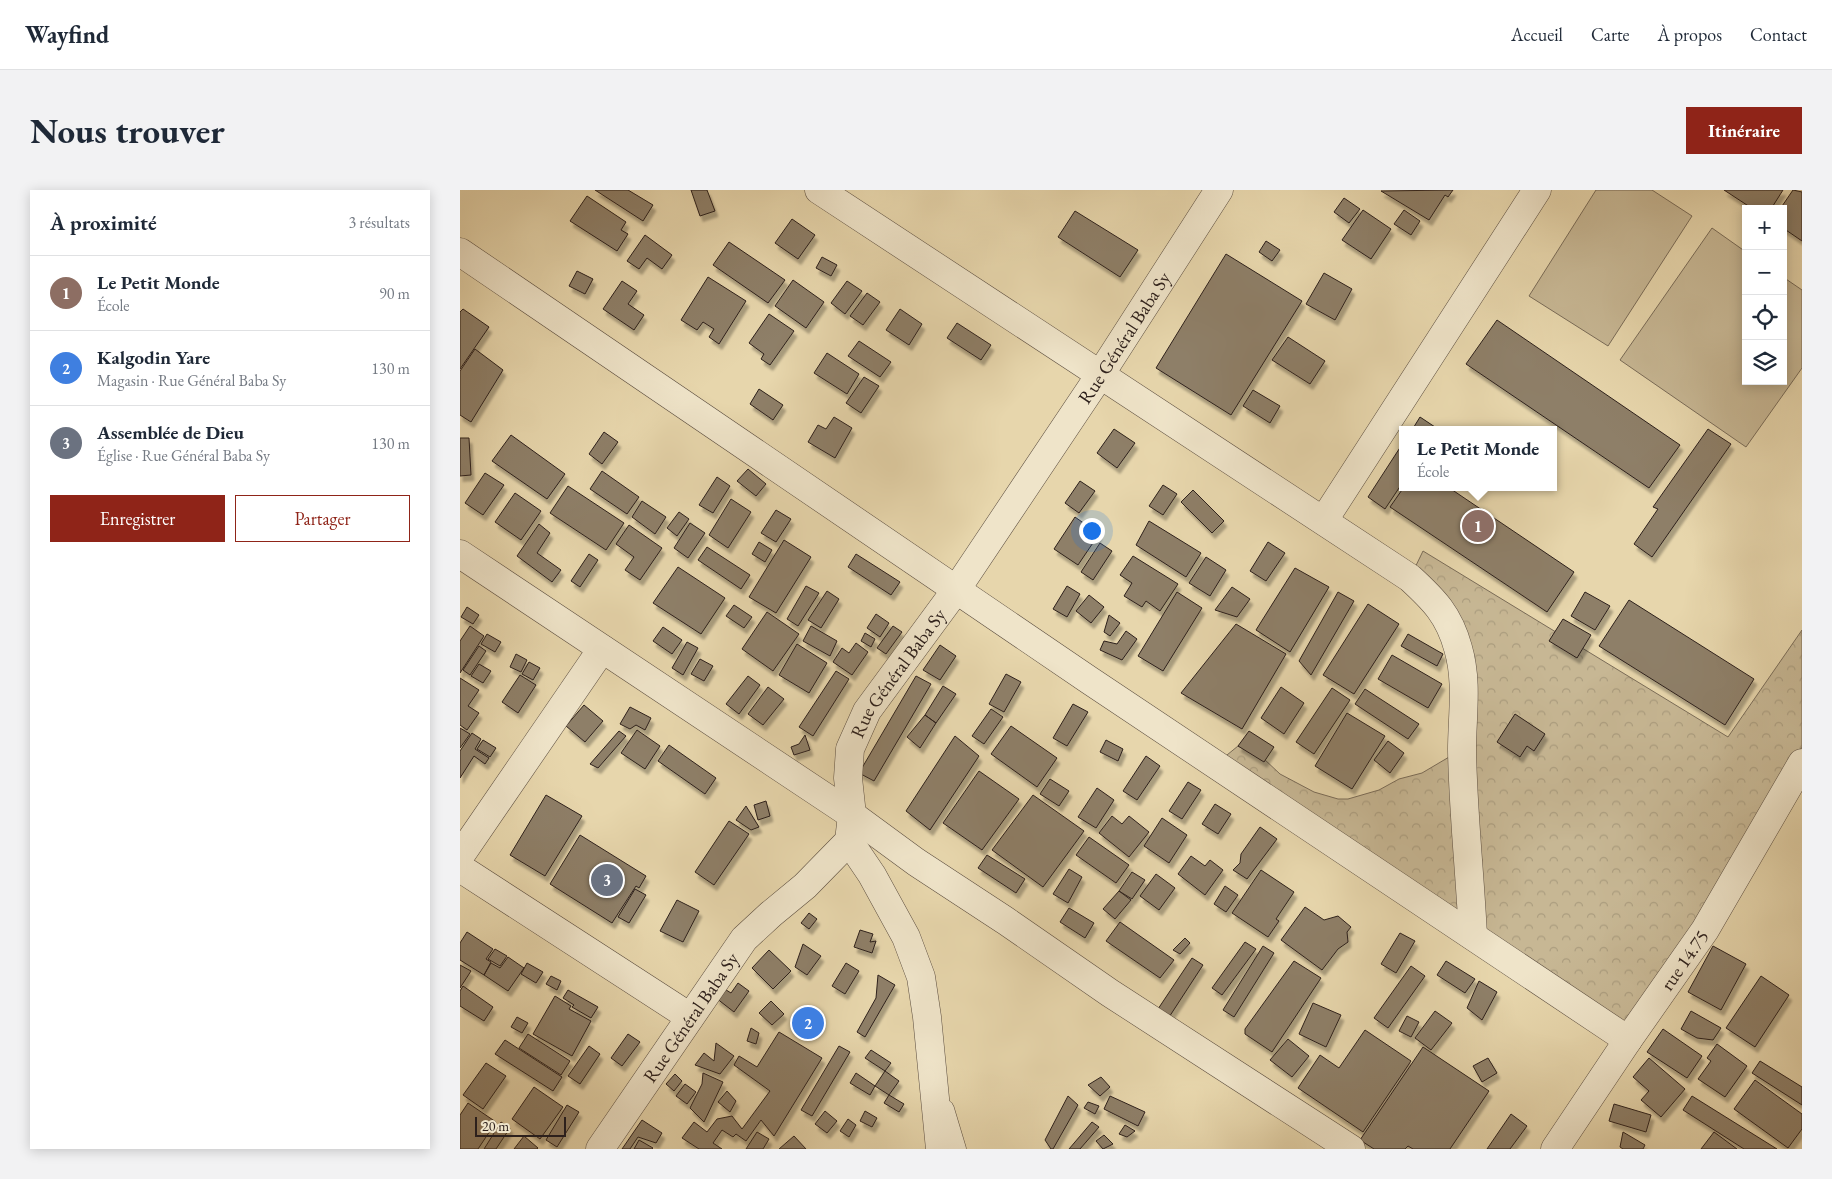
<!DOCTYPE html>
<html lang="fr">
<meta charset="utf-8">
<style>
body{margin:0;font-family:"EB Garamond",serif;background:#f2f2f3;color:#1f2937}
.controls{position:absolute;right:15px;top:15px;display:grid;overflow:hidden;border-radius:0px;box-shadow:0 2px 12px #0003}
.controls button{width:45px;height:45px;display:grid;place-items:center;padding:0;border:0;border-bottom:1px solid #e0e1e3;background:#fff;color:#1f2937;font:25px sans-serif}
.scale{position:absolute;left:15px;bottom:12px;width:91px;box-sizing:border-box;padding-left:5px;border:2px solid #2d201c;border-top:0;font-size:14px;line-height:18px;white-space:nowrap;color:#2d201c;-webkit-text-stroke:4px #efe4c9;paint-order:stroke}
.you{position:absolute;left:631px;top:340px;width:18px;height:18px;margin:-12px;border:4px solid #fff;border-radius:50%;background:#1a73e8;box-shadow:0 0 0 8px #1a73e833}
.badge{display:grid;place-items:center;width:32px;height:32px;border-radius:50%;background:#8f2418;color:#fff;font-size:16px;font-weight:700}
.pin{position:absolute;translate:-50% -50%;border:2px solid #fff;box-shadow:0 1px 5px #0006}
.popup{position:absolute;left:939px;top:236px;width:158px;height:65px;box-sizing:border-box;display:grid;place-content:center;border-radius:0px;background:#fff;filter:drop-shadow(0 1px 4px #0005);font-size:16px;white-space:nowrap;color:#747a83}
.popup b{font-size:19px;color:#1f2937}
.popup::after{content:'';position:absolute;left:50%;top:100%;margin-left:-10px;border:10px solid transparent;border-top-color:#fff}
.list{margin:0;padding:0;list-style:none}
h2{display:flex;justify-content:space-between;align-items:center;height:65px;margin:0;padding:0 20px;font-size:21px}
h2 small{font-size:16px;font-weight:400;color:#747a83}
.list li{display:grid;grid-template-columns:32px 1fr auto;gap:15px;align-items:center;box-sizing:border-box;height:75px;padding:0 20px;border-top:1px solid #e0e1e3}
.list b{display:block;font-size:19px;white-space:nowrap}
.list p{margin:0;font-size:16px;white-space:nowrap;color:#747a83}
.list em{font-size:16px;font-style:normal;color:#747a83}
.actions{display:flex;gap:10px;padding:15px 20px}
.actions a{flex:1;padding:11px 0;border:1px solid #8f2418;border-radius:0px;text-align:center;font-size:18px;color:#8f2418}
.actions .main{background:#8f2418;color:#fff}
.icon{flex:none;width:28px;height:28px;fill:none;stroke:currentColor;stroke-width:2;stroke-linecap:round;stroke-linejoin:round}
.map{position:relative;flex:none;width:1342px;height:959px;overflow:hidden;border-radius:0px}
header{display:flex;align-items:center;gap:30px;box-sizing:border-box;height:70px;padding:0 25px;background:#fff;border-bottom:1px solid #e0e1e3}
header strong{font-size:24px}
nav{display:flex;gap:28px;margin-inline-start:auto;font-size:18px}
.intro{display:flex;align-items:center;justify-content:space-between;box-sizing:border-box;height:120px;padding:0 30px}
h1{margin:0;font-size:35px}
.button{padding:12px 22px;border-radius:0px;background:#8f2418;color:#fff;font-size:18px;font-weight:700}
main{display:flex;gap:30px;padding:0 30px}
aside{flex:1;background:#fff;border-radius:0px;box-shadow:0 2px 12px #0003}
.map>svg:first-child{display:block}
</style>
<header>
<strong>Wayfind</strong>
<nav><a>Accueil</a><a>Carte</a><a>À propos</a><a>Contact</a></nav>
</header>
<div class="intro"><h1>Nous trouver</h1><a class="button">Itinéraire</a></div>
<main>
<aside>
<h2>À proximité<small>3 résultats</small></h2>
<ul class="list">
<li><span class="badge" style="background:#8d6e63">1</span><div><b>Le Petit Monde</b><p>École</p></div><em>90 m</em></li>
<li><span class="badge" style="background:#3f7fe0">2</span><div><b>Kalgodin Yare</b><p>Magasin · Rue Général Baba Sy</p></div><em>130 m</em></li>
<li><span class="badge" style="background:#6b7280">3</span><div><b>Assemblée de Dieu</b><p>Église · Rue Général Baba Sy</p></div><em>130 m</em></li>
</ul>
<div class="actions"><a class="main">Enregistrer</a><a>Partager</a></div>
</aside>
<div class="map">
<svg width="1342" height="959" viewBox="0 0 1342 959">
<defs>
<pattern id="forest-crowns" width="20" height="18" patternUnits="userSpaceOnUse" patternTransform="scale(1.25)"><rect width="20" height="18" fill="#c7b794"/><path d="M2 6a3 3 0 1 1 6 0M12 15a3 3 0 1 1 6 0" fill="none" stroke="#ab9d7f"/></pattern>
<filter id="shadow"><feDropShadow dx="3" dy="5.5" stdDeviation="1" flood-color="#0004"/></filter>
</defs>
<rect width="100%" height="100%" fill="#e7d6ac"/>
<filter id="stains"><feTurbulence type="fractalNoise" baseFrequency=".004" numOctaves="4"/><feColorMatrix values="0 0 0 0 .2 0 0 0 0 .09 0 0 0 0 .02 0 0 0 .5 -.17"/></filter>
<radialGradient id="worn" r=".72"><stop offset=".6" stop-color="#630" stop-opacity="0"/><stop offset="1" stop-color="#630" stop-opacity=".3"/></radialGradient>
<path fill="#c7b794" stroke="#7a6c58" d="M1136,0H1192L1232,26L1148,156L1069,106Z
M1252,38L1286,62V191H1323V87L1342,100V178L1286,257L1160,170Z"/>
<path fill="url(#forest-crowns)" stroke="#7a6c58" d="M963,361L1268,547L1342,440V557L1170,847L765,576L767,565L778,556L803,568L820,584L854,602L878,609H888L919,600L939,589L962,583L1006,557L1007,494L950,388Z"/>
<path fill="#8e7f67" stroke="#2d201c" filter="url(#shadow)" d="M135,0H168L193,15L183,31Z
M231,0H247L255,21L240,26Z
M993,0L988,7L985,5L969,30L921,1Z
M1264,0H1323L1311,19H1293Z
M1333,0L1342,2V51L1323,38V19H1320Z
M127,6L166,32L161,40L168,44L157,61L110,31Z
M884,8L900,19L889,33L874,22Z
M903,20L931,39L911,69L882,50Z
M944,20L960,31L951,45L934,34Z
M615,21L678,60L660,87L598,47Z
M332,29L355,45L338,69L315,53Z
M185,45L212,65L202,79L187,68L179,79L167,71Z
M806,51L820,60L812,71L799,62Z
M269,52L325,90L308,113L253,75Z
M766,64L842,111L771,225L696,178Z
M362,67L377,75L371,86L356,78Z
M117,81L133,89L125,104L109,96Z
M864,83L892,99L875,130L846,114Z
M248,87L286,111L259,154L249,147L254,139L243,132L237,140L221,130Z
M333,90L364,112L346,138L315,116Z
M162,91L177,101L168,114L184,125L174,140L143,119Z
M387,91L402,101L385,124L371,113Z
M407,103L420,112L403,135L390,126Z
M3,119L29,137L0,179V122Z
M440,119L462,134L449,155L426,140Z
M309,124L334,141L310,175L301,169L304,164L289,153Z
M1037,130L1220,255L1189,298L1006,174Z
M497,133L531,155L521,170L487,148Z
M828,147L865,171L850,194L812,170Z
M399,151L431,172L420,187L388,166Z
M15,159L43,180L11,232L0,225V181Z
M367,163L399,184L387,204L354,183Z
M404,187L419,196L401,223L386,213Z
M299,199L323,215L313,230L290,214Z
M793,200L820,216L810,233L783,216Z
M374,227L392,238L375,268L348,252L358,235L366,239Z
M960,227L978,239L977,240H952Z
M654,239L675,253L657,278L637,263Z
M1248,239L1271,254L1192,367L1174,354L1198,319L1193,317Z
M144,242L158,252L142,274L129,264Z
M51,245L105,284L87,309L32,271Z
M0,248H9L11,285L0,286Z
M943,253V292L925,319L908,307Z
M288,279L306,294L296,306L277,291Z
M142,281L179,307L167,324L130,299Z
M25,283L44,295L23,325L5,313Z
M257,287L270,296L253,323L239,315Z
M620,291L635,301L619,323L605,313Z
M703,295L717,304L703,325L689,316Z
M108,296L164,333L146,360L90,323Z
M944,297H988L1114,382L1087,422L930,317Z
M733,300L764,331L752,343L721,312Z
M55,303L81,321L61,350L35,332Z
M271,309L291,322L268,358L249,345Z
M182,311L206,327L195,344L172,327Z
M316,320L331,329L316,352L301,343Z
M219,322L229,329L217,346L207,338Z
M615,327L639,344L618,375L594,359Z
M689,331L741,363L726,387L676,355Z
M230,333L245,343L228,368L214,358Z
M79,334L90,343L77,363L101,380L92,392L57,366Z
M169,335L202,358L180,390L165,380L174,367L156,354Z
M324,350L351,367L316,423L289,407Z
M299,352L312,360L305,372L292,364Z
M808,352L825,363L806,391L790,381Z
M640,353L652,361L633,390L621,382Z
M247,357L290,385L281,399L238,370Z
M129,364L138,370L120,397L111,391Z
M396,364L440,392L431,405L388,377Z
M673,366L718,394L700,421L686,411L682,417L664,406L672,393L660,385Z
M746,367L766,380L750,406L729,393Z
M218,377L265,408L241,444L193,413Z
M835,378L869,397L830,462L796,440Z
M346,396L359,403L338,436L327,429Z
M607,396L620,404L607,427L593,419Z
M772,397L790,409L777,427L755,420Z
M367,401L379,409L361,438L348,430Z
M717,402L742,418L703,481L678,466Z
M878,402L894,411L851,485L839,471Z
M1125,402L1150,416L1135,440L1111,426Z
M629,405L644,417L631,433L616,421Z
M1169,410L1294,489L1265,535L1139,456Z
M908,414L939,434L894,504L863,485Z
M274,415L292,427L284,438L266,426Z
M7,417L19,425L13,434L1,427Z
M307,422L339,444L313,481L282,459Z
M416,424L429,433L420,447L407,438Z
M649,425L660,433L650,446L644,442Z
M1103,429L1131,445L1117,468L1089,451Z
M776,434L826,464L782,539L721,503Z
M10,436L24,446L0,483V451Z
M351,436L377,451L370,466L343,451Z
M433,436L442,442L426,464L417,458Z
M203,437L222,450L212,464L193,451Z
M666,441L677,449L662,470L640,460L644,451L657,454Z
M405,443L415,449L411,457L401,451Z
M27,444L41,452L35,462L21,454Z
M948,444L983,464L977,476L941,456Z
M227,452L238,458L223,485L212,478Z
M396,453L408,462L392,485L373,472L382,458L389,463Z
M337,454L367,473L349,503L319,485Z
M480,455L496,466L480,490L463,480Z
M19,456L26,461L10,485L3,480Z
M56,464L67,470L61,482L50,477Z
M932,465L982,494L968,518L918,489Z
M240,469L253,476L244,491L231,484Z
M69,472L80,478L73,490L62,484Z
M19,474L31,481L23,493L11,486Z
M376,481L389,489L353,546L339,537Z
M546,484L561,492L544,522L529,514Z
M60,485L76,495L58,523L42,512Z
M288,486L300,495L279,524L266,514Z
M456,486L471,494L414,591L399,583Z
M0,488L19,500L8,516L19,523L7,540L0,535Z
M483,496L496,504L476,533L465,525Z
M308,497L324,509L303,535L288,524Z
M821,497L844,513L824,544L801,528Z
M872,498L890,510L854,564L836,552Z
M905,499L959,534L948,549L895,514Z
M613,514L628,522L607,556L593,548Z
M124,515L143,531L125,552L106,536Z
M170,517L191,528L185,540L176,535L170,539L160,534Z
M531,519L543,527L524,554L512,546Z
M887,523L925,546L892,599L855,576Z
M1055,524L1085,544L1074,561L1067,556L1060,567L1037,552Z
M465,525L476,533L460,558L447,547Z
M551,536L597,568L577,597L531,564Z
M0,538L10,544L0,558Z
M177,540L200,556L185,579L161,563Z
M159,541L166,546L138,578L130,574Z
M789,541L814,557L804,572L778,556Z
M12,543L21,549L15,559L29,568L25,574L14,566L0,588V561Z
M345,545L350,560L334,565L331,557L339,554Z
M495,546L519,566L470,640L446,621Z
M23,550L36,558L30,567L17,559Z
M646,550L663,559L658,571L640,562Z
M928,551L944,563L930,583L914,570Z
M209,555L256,588L245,604L198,571Z
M686,566L700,576L677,610L663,601Z
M519,581L559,609L522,660L483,633Z
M590,589L609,601L599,616L580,604Z
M728,592L741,600L722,629L709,621Z
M637,598L654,610L636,638L618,627Z
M86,605L122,626L85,686L50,665Z
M573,605L624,641L583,697L532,660Z
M306,611L310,626L298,630L294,615Z
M755,614L771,624L758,644L742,634Z
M286,616L299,637L291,640L276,630Z
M652,626L662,634L669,626L689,642L669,667L639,643Z
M702,628L727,645L709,673L684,656Z
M269,631L289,644L254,695L235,682Z
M800,637L817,649L787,689L773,680L780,673L781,664Z
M120,645L186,686L179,698L176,696L152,733L90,694Z
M629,647L669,675L656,693L616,665Z
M527,665L565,689L556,703L518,678Z
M731,666L745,676L750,670L763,680L745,705L718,684Z
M609,679L622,687L608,713L593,704Z
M801,680L834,702L816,729L819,731L808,747L772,723Z
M672,682L685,690L672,709L659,701Z
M696,684L715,698L699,720L680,706Z
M765,696L778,705L766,722L754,714Z
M175,699L186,705L169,733L158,727Z
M659,701L671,710L655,729L643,719Z
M217,710L239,721L223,752L200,741Z
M845,717L864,730L878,726L891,737L887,742L888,752L878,759L862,780L821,750Z
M609,718L634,733L625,748L600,732Z
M349,723L357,729L349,739L341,733Z
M660,732L714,770L700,788L646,751Z
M400,740L413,744L410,752L416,751L412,763L394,757Z
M7,742L33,759L26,769L31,772L24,785L0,770V753Z
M940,743L955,751L936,783L921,774Z
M725,748L730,753L720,764L713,760Z
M785,752L796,759L762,805L752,798Z
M343,754L361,766L347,785L335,777Z
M803,756L814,763L774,827L763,820Z
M1253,756L1286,774L1261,820L1228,802Z
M35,759L47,766L40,776L28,769Z
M309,760L331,781L313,799L292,778Z
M48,767L64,778L48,801L24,785L31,773L40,778Z
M732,768L743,775L702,838L694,825Z
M834,771L861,788L812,862L785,844V839Z
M986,771L1015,789L1005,803L977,785Z
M67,773L83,782L76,793L61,784Z
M386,773L399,781L385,804L372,796Z
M0,775L11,781L0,798Z
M951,776L965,786L928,838L914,828Z
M418,785L435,795L405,847L397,842L416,808Z
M91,786L101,791L97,800L86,794Z
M1301,786L1329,805L1295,857L1266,838Z
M1019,791L1037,802L1022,830L1007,818Z
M278,793L289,801L274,822L256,808L263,798L271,803Z
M3,796L33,817L24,831L0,816V801Z
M108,800L138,817L131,828L112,817L114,815L103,808Z
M95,806L111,816L109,819L131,831L112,866L73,844Z
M311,811L324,824L312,835L299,823Z
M853,813L881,825L866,857L839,844Z
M975,821L992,833L971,860L955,848Z
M1231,821L1261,838L1253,850L1237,848L1221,839Z
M947,826L959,832L951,847L939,841Z
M57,827L68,833L62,843L51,837Z
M291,838L299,843L296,854L287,851Z
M1203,839L1242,866L1227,888L1187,862Z
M905,840L951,871L903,942L838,898L860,865L879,878Z
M319,842L362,868L314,946L301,930L286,951L276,944L273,947L262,940L253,953L262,959H239L222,948L234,932L247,942L257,929L272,926L282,939L310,901L274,875L279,866L297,877Z
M68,844L110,871L101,885L59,858Z
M168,844L180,852L162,876L151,868Z
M828,849L849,866L832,887L810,870Z
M45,850L102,887L93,901L35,864Z
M256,853L274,866L260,884L235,875L244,863L254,871Z
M1257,854L1287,876L1265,907L1238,889L1251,871L1247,868Z
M129,856L140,864L120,894L108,886Z
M379,856L390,862L352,926L341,920Z
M963,857L1029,901L990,959H953L948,956L945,959H914L900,950Z
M411,860L431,873L425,881L405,868Z
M1028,868L1037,883L1022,892L1013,876Z
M1189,868L1225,899L1201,927L1181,910L1189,901L1173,887Z
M1300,871L1342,897V915L1292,883Z
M26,873L46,886L23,919L3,905Z
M425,881L439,891L429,905L415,896Z
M243,883L263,892L244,932L230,918L242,894Z
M396,883L415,896L410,905L390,893Z
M215,884L222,891L214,901L206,894Z
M641,887L650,897L640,906L628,895Z
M1295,890L1342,924V939L1328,958L1274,919Z
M225,894L236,902L227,914L216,906Z
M74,897L103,917L80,949L52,929Z
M267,901L276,911L270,922L258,912Z
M429,905L444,914L439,922L424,913Z
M608,906L618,915L593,959H591L585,950Z
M650,906L685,922L678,936L644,919Z
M1232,906L1317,959H1284L1223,920Z
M628,912L639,916L635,924L624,918Z
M8,913L36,932L18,959H0V925Z
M1154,914L1191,925L1186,942L1149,931Z
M107,915L119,922L97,957L86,950Z
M365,921L377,931L367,943L355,934Z
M405,921L417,928L412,937L400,931Z
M1051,924L1067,936L1050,959H1027Z
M388,929L396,935L389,947L380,941Z
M182,930L202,943L196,953L178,947L170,959H162Z
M41,932L50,938L36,959H24Z
M632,932L639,937L620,959H609Z
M665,935L675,941L667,947L659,944Z
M297,942L309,949L303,959H286Z
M1163,942L1185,955L1183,959H1163L1160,957Z
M1254,942L1277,959H1241Z
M644,945L653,954L643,959L636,951Z
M64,946L78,958L77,959H54Z
M334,946L346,959H319Z
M179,950L193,958L192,959H174Z"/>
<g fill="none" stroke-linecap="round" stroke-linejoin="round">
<defs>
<path id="lane" d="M485,919L497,959"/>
<g id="street">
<path d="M359,0L950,388C974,410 989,425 998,458C1008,492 1002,526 1002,560C1003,622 1010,684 1013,746"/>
<path d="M0,62L629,490L1168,850"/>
<path d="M864,330L1077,0"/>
<path d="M0,364L392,625L456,672L546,731L650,803L891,959"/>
<path d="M389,651L412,685L446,747L461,787L467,827L480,959"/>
<path d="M0,666L142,459"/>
<path d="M0,678L230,827"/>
<path id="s1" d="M140,959L284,749L311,724L345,696L389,651L392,625L388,588L390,559L407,521L496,400L640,185L759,0"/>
<path id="s2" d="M1095,959L1168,850L1245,740L1342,573"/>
</g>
</defs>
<use href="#lane" stroke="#5c4e40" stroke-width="19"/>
<use href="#street" stroke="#5c4e40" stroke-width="29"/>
<use href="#lane" stroke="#efe4c9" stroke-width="18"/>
<use href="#street" stroke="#efe4c9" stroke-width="28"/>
</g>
<g text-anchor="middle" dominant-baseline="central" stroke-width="4" stroke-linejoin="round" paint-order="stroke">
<g font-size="19" fill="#2d201c" stroke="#efe4c9">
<text stroke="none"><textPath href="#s1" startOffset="986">Rue Général Baba Sy</textPath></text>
<text stroke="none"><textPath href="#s1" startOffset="581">Rue Général Baba Sy</textPath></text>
<text stroke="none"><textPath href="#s2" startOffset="229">rue 14.75</textPath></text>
<text stroke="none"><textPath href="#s1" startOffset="160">Rue Général Baba Sy</textPath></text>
</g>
</g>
<rect width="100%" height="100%" filter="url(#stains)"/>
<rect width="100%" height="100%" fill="url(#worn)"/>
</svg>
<div class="controls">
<button>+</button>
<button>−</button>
<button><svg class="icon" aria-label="locate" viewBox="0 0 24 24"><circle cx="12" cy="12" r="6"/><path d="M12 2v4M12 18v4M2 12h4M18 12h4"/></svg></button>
<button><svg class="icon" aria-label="layers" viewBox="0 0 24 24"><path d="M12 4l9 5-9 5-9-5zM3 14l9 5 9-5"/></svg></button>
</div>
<div class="scale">20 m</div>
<div class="you"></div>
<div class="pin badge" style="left:1018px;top:336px;background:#8d6e63">1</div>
<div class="popup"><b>Le Petit Monde</b>École</div>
<div class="pin badge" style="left:348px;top:833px;background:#3f7fe0">2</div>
<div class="pin badge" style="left:147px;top:690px;background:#6b7280">3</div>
</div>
</main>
